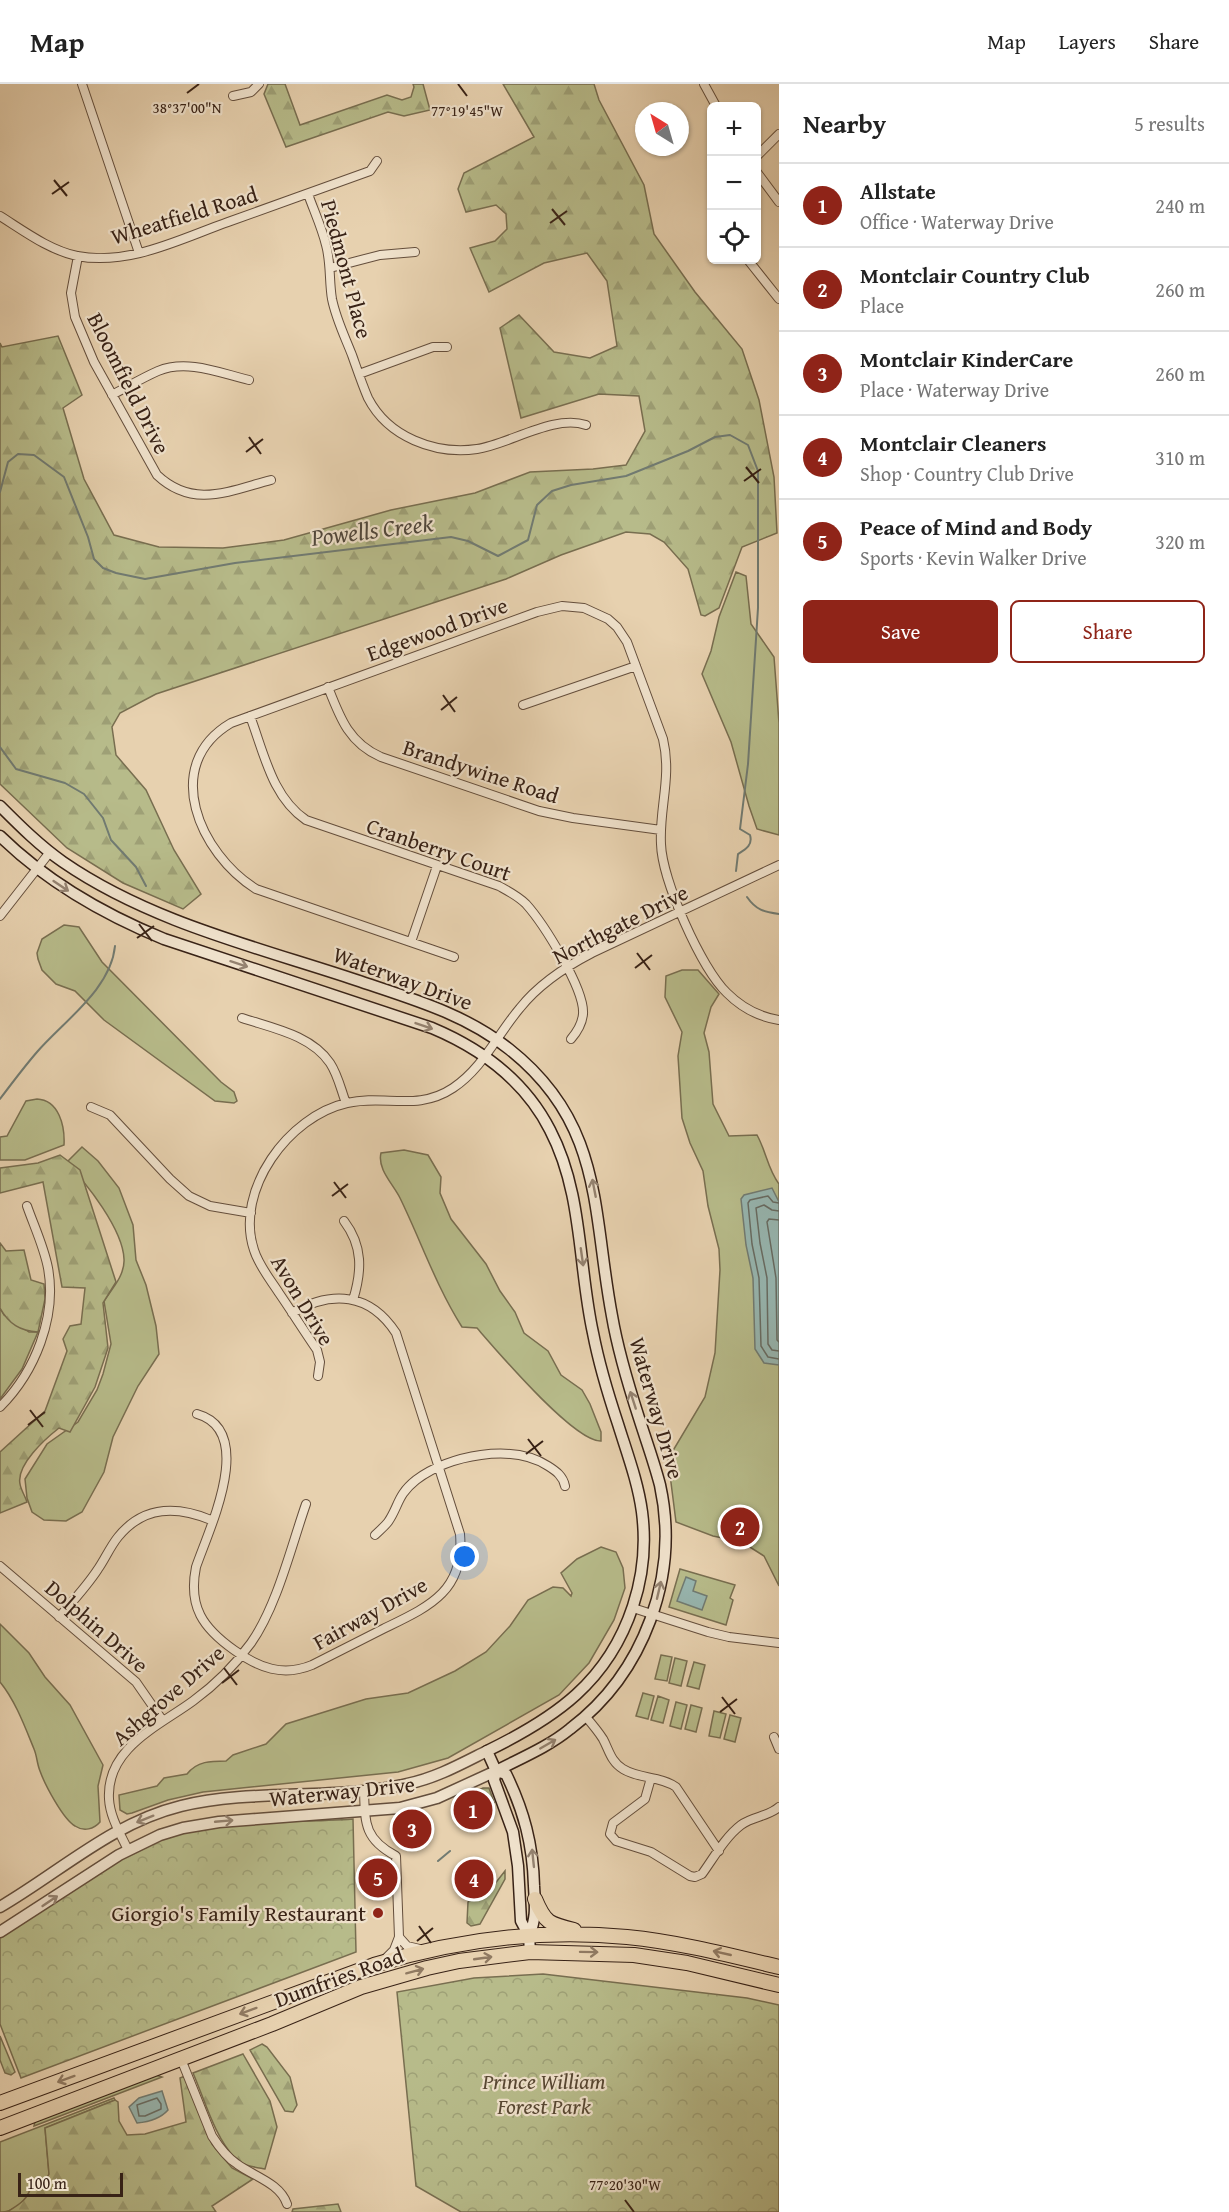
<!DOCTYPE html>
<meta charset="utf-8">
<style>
body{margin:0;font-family:"Gentium Book Plus",serif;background:#f6f6f6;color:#222}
.controls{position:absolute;right:18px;top:18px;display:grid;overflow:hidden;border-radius:9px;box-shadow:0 2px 4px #0004}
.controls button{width:54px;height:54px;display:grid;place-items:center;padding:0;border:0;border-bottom:2px solid #e0e0e0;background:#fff;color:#222;font:30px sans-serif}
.compass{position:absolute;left:635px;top:18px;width:54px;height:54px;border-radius:50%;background:#fff;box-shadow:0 2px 4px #0004;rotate:323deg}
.scale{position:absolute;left:18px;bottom:15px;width:105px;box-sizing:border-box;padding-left:6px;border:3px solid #382216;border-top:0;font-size:16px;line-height:21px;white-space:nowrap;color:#382216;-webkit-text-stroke:4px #efe1cb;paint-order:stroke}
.you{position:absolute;left:465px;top:1473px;width:21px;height:21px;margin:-15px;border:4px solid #fff;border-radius:50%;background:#1a73e8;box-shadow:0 0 0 9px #1a73e833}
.badge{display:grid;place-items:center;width:39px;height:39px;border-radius:50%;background:#8f2418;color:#fff;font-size:20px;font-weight:700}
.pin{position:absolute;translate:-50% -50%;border:3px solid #fff;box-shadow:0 2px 6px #0006}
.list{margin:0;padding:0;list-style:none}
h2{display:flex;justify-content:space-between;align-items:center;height:78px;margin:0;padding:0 24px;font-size:26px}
h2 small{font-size:20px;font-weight:400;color:#767676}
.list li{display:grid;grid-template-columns:39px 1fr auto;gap:18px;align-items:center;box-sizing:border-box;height:84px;padding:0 24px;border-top:2px solid #e0e0e0}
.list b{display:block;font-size:22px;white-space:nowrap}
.list p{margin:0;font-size:20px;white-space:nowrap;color:#767676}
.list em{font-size:20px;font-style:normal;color:#767676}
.actions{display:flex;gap:12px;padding:18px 24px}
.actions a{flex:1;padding:14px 0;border:2px solid #8f2418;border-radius:9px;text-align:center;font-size:21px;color:#8f2418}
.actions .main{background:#8f2418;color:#fff}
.icon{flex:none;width:33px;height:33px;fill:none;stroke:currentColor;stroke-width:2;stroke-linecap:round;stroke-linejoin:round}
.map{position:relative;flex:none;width:779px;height:2128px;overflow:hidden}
header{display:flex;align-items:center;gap:36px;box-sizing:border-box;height:84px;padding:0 30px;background:#fff;border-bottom:2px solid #e0e0e0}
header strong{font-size:28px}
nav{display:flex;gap:33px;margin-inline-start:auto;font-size:21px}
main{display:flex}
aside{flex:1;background:#fff}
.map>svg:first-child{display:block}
</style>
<header>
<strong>Map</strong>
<nav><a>Map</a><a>Layers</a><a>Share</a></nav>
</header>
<main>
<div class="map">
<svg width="779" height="2128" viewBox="0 0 779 2128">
<defs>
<pattern id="forest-firs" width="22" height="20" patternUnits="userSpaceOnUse" patternTransform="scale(1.5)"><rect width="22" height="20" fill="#b7bb8a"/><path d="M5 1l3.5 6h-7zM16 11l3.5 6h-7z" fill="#9ea076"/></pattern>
<pattern id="park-crowns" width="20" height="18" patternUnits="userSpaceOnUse" patternTransform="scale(1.5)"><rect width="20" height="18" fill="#b7bb8a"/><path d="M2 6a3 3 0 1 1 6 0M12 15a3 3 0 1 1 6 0" fill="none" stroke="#9ea076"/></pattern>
</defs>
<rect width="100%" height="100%" fill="#e7d1af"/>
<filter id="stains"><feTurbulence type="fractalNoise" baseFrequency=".00333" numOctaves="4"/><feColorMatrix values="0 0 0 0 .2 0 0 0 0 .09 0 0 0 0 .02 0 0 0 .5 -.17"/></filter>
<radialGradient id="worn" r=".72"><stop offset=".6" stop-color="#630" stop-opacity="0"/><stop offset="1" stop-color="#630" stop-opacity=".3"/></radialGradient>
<path fill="#b7bb8a" stroke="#786e50" stroke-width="1.5" d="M736,488L746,492L751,540L774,573L779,639V751L757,745L749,722L731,658L702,590L711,567L719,533Z
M64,841L79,843L102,878L221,998L234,1008L237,1017L234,1019L215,1017L104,936L75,907L56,900L42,886L38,875L37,869L42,855Z
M682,886H698L719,910L711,923L704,949L709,968L713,1020L729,1052L757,1051C766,1067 768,1086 779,1100V1502L764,1472L742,1458L713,1452L676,1438L668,1375L705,1313L715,1269L720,1186L719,1165L708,1122L703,1087L690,1059L682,1034L678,972L682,948L665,913L666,892Z
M37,1015C59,1016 65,1042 64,1061L25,1076H0V1053L7,1052L26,1017Z
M82,1063L98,1077L119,1104L133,1141L136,1176L146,1201L156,1242L159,1270L138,1302L113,1353L104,1388L82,1428L66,1437L44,1436L32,1428L27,1414L25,1395L47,1360L78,1338L97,1306L103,1290L111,1260L104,1217C112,1205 125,1191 124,1175C123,1146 87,1099 66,1079Z
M404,1066L428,1071L441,1093L440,1109L451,1135L486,1180L500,1207L515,1228L524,1249L548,1267L561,1291L582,1306L590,1320L601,1348V1357C574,1358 497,1267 477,1244L462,1243C436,1202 421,1157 400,1114C393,1100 377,1085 381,1069Z
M0,1224L4,1231L29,1248H38L22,1285L0,1315Z
M601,1463L616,1468L623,1484L625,1504L614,1536L589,1579L559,1611L448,1674L398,1688L203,1708L168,1716L132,1729L127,1730L120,1726L119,1711L157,1702L164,1694L187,1690C197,1677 211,1677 226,1677L233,1671L266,1660L286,1640L366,1615L408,1609L455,1587L486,1568L510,1542L528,1516L553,1503L563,1504L571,1512L572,1509L561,1489L577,1475Z
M680,1485L735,1501L730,1514L733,1516L726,1541L669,1523Z
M0,1540L29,1569L45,1593L70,1621L103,1681L98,1702L100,1738C94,1745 84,1748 75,1742C63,1735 45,1701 40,1687C37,1680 37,1672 34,1665C25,1643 15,1616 0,1598Z
M661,1571L672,1573L667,1597L655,1595Z
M675,1574L687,1577L681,1602L669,1599Z
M694,1578L705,1581L699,1605L687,1602Z
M643,1609L654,1612L648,1635L636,1632Z
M658,1612L669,1616L663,1639L651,1636Z
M676,1618L687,1621L681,1645L670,1642Z
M691,1621L702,1624L696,1648L685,1645Z
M714,1627L726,1630L720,1654L709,1652Z
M730,1631L741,1634L735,1658L724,1655Z
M156,1991L162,1993L34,2042L35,2037Z
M114,2014L115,2016L45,2044L49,2090L43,2102L31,2103C27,2117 14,2128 0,2128V2058Z"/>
<path fill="url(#forest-firs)" stroke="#786e50" stroke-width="1.5" d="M268,0H285L300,41L387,11L402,16L411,13L414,3L413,0H423L430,26L404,32L388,28L286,63L264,10Z
M503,0H594L599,16L644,101L654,150L695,208L742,265L759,316L774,393L777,449L742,463L719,524L705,532L701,531L688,485L664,458L650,450L626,448L561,471L506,495L156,610L120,629L112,643L116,671L146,706L174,766L201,810L183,825L123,799L67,764L0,700V259L2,263L58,252L82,311L63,324L84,395L114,451L159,463L223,464L284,456L391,426L475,409L530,388L593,385L626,381L645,347L639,312L599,310L521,334L500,244L519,231L554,268L590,274L617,262L607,197L587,169L544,179L489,208L470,164L495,157L507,145L506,130L496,121L466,128L458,105L464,89L534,53Z
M60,1071L80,1086L116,1198L103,1219L108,1264L95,1303L70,1348L59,1344C45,1355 16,1381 20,1400C21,1406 25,1412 27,1418L0,1429V1368L45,1327L67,1267L63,1255L70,1242L81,1240L85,1204L62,1203L43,1098L0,1109V1084L38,1079Z
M0,1159L6,1167L24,1166L31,1196L44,1200L45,1215L38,1248C20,1247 9,1240 0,1224Z
M483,1704H489L494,1718L484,1715L459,1720L455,1717Z
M505,1787V1795L480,1840L471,1842L467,1839L468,1818L490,1806Z
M0,1952L15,1988L11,1991L5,1989L0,1976Z
M262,1960L267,1963L290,1993L297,2021L293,2028L285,2027L250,1966Z
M243,1970L270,2017L277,2043L265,2085C254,2083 243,2082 235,2074C215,2054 204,2014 193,1989Z
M185,1992L212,2060L232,2084L253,2095L212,2122L216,2128H7C18,2121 27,2117 31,2103L43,2102L49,2090L45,2044L115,2016L118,2018L119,2037L127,2051L145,2050L186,2038L180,1994Z
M338,2120L341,2128H292L293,2125Z"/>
<path fill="url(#park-crowns)" stroke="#786e50" stroke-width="1.5" d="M353,1735L356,1868L21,1994L0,1940V1853C63,1812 132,1754 208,1743C256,1735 305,1739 353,1735Z
M543,1890L747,1914L779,1921V2128H461L416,2102L397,1908L474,1894Z"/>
<path fill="#97b6b0" stroke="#717b72" stroke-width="1.5" d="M772,1104L779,1118V1281L764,1279L755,1265L753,1194L746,1161L741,1115L744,1111Z
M686,1493L696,1497L693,1507L707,1512L702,1526L677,1517Z
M162,2007L168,2026C161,2034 148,2038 137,2039L129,2023L139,2014Z"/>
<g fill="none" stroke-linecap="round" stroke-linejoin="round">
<path stroke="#686c63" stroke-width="1.5" d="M779,1119L773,1118L768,1112L750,1116L748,1119L752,1160L759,1194L761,1262L768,1273L779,1275
M779,1127L772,1126L764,1121L756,1124L760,1159L767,1194L768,1260L772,1266L779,1267
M779,1136L769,1135L767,1138L776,1194L777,1256L779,1258
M157,2014L161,2020V2025L145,2032H139L137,2021Z"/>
<path stroke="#717b72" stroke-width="2" d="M0,408L8,378L18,370L34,371L64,393L88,453L94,475L103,484L116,489L145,495L235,479L451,453L468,457L498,472L528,456L537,421L552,407L571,401L626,392L688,367L715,353L730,351L748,361L758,387V524L748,680L740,745L750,751C753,761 746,765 738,770L736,787
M0,663L16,685L65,699L84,710L103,734L111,756L136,783L146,802
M747,813C756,826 764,828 779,830
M0,1015C12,999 24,983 37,968C64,937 111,905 115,862
M438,1777L450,1767"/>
<defs>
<path id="minor" d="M82,0L139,169
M704,0L716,22
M233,12L251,8L259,0
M756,73L779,50
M756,87L779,118
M308,110C314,127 322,144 326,161C331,179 329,198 332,215C336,235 345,253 352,271C357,285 362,300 368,314C388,353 435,371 477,365C510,360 554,330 586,341
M0,132C24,147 49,166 77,172C129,182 180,155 228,138C275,121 323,104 370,87L377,77
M78,172L71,209L75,233L94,278L157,391C193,425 229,407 271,396
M748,176L779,215
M330,184L380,171L415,168
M359,290L433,263H447
M112,311C127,303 142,294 158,287C187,275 220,289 249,296
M328,603C340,634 349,659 381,673L539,727L573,734L661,746
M523,621L636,582
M250,632C264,669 272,713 306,736L499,802C508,807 518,812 526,820C543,839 585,905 583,930C582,941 577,948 571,955
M0,832L50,768
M411,858L437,782
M454,873L256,805C200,770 160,681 231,639L537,528L562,522L584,524L608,535L617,543L627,558L663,655C672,693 659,724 661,760C662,796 701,884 727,909C741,923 760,933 779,936
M242,934C272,944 311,951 330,979C338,991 341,1006 346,1019
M91,1023L110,1031L170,1095L189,1112L210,1122L251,1129
M344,1137C363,1162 362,1187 353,1216
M318,1292L320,1278L317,1266C304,1247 292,1228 279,1209C270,1195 259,1182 254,1166C234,1106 289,1032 347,1019C384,1010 417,1028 453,1004C483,984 497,951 520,924C539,900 565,883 592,869L779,781
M0,1323C35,1288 57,1233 48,1184C44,1163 34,1142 27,1122
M197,1330C257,1347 209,1445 196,1483C188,1523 203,1544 234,1566C259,1584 283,1593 312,1581C336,1569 359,1557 383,1545C428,1523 465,1508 460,1450L396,1249C370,1209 332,1206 292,1229
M375,1451C379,1447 384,1443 388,1438C399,1422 397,1411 416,1396C449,1371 512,1359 548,1382C556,1387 563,1392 565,1402
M0,1482L136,1598L163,1637
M633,1524L708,1548L729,1553L779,1559
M59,1533C73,1517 87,1502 98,1485C105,1475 110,1463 118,1453C144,1421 177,1422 211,1436
M586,1633C592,1640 598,1647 603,1655C609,1666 611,1678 623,1685C639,1695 660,1692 676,1703L719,1767
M774,1653L779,1665
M651,1694L645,1715L613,1739L610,1750L616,1757L651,1768L690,1792L695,1793L702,1790C713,1775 725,1753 741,1741C753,1732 768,1733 779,1723
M364,1706C365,1739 364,1755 396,1772L399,1853L394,1866L385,1875
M128,1766C120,1749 110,1733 109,1715C106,1664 159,1642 193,1617C215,1601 235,1581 251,1559C277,1522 291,1463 306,1420
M399,1853L407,1862L420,1865
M181,1975L212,2052C219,2063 226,2073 237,2080C253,2092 280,2099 287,2120"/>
<path id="tertiary" d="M0,1823C60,1788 112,1739 181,1722C254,1704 335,1717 407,1700C436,1694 461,1680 487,1667
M0,1848L119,1771L160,1751L183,1744L219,1738L400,1724L437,1714L496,1687"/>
<path id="secondary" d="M0,722C20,742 40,762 63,778C150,838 257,863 356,896C409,914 464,929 509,965C604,1040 592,1127 612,1232C618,1267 628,1300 639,1334C646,1356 654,1378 660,1401C680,1492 644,1589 570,1645C548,1663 521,1674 496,1687
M0,752C47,798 103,830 164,855L432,944C482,965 525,997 550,1046C583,1109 578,1181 593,1249C599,1280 608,1310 618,1340C627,1369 638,1398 642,1428C646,1459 643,1492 633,1522C608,1598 555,1634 487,1667L496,1687L494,1696L513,1748L518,1782L521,1837L529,1852L530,1868
M496,1687L506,1690C524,1727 533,1761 534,1802C535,1822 537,1832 529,1852"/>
<path id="trunk" d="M535,1815C545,1839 549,1840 574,1846
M0,2019L374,1881C455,1856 542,1845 627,1853C678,1858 729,1871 779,1883
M0,2044L272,1940L361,1903L427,1884L459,1877L530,1868L634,1871L687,1879L779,1901"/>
</defs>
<use href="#minor" stroke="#644e3c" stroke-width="10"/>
<use href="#tertiary" stroke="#644e3c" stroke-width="13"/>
<use href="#secondary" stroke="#382216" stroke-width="13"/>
<use href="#trunk" stroke="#382216" stroke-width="16"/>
<use href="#minor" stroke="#efe1cb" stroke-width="8"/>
<use href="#tertiary" stroke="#efe1cb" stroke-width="10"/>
<use href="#secondary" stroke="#efe1cb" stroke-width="10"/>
<use href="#trunk" stroke="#e7d1af" stroke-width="14"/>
</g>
<defs><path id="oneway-shaft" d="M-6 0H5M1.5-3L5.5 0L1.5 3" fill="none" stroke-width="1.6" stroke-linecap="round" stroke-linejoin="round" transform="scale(1.5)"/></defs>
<g stroke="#948270">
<use href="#oneway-shaft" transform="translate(61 802) rotate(34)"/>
<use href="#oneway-shaft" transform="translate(239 880) rotate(18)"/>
<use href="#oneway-shaft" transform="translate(424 942) rotate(19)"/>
<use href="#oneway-shaft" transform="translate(594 1104) rotate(-101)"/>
<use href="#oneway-shaft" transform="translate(582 1173) rotate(82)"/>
<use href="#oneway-shaft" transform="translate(633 1316) rotate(-108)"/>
<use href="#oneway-shaft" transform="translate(659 1506) rotate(-77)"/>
<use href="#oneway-shaft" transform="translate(548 1660) rotate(-30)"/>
<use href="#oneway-shaft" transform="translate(145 1735) rotate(158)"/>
<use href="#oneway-shaft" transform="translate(224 1737) rotate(-5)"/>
<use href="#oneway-shaft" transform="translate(533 1774) rotate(-96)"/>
<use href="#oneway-shaft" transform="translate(50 1817) rotate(-34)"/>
</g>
<g stroke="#907a62">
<use href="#oneway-shaft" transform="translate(589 1868) rotate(1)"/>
<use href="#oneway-shaft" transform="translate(722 1869) rotate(-167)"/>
<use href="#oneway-shaft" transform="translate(483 1874) rotate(-8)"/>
<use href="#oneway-shaft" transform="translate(415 1887) rotate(-15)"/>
<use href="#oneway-shaft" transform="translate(248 1927) rotate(160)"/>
<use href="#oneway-shaft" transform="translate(66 1995) rotate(160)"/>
</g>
<path fill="none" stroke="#382216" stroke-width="2" d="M458,0L467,12M187,9L199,0M54,96L67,112M52,110L69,98M552,125L565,141M550,139L567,127M249,353L261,370M246,368L263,355M746,383L759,399M744,397L761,385M443,611L455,628M441,626L457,613M139,840L152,857M137,854L154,842M637,869L650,886M635,884L652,871M334,1098L346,1114M332,1112L348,1100M30,1326L43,1343M28,1341L45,1328M528,1355L541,1372M526,1370L543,1357M224,1584L237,1601M222,1599L239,1586M722,1613L735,1630M720,1628L737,1615M419,1842L431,1859M417,1857L433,1844M625,2116L634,2128"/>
<circle fill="#8f2418" stroke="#efe1cb" stroke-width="2" cx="378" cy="1829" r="6"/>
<g text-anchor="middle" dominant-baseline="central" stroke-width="4.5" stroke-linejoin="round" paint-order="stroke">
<g font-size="22" fill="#382216" stroke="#efe1cb">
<text transform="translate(184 131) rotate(-17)">Wheatfield Road</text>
<text transform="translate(347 185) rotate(75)">Piedmont Place</text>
<text transform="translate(129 299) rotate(63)">Bloomfield Drive</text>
<text transform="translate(437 545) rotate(-20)">Edgewood Drive</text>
<text transform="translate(481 687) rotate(18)">Brandywine Road</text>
<text transform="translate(439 765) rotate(19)">Cranberry Court</text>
<text transform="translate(620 840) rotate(-27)">Northgate Drive</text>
<text transform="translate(403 894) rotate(20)">Waterway Drive</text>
<text transform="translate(303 1216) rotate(59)">Avon Drive</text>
<text transform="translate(657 1324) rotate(74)">Waterway Drive</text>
<text transform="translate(370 1529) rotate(-29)">Fairway Drive</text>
<text transform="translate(97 1542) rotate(41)">Dolphin Drive</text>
<text transform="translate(168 1611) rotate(-41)">Ashgrove Drive</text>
<text transform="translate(342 1707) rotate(-6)">Waterway Drive</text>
<text transform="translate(339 1893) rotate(-20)">Dumfries Road</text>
</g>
<g font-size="22" fill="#382216" stroke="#efe1cb" text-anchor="end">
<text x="366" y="1829">Giorgio's Family Restaurant</text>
</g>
<g font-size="22" font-style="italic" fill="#584833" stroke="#efe1cb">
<text x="544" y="1997">Prince William<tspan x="544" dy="25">Forest Park</tspan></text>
</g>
<g font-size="24" font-style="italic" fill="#50473c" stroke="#efe1cb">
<text transform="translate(372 446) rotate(-7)">Powells Creek</text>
</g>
</g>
<g font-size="15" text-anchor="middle" fill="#382216" stroke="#efe1cb" stroke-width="4.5" stroke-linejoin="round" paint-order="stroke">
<text x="187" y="29">38°37'00"N</text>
<text x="467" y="32">77°19'45"W</text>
<text x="625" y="2106">77°20'30"W</text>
</g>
<rect width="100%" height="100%" filter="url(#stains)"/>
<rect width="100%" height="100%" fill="url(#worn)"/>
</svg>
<div class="controls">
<button>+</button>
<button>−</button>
<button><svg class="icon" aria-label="locate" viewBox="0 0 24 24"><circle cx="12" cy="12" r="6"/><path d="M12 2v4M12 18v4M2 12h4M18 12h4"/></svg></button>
</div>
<svg class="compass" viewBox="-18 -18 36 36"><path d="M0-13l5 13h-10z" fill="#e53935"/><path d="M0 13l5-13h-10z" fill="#767676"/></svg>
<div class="scale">100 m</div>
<div class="you"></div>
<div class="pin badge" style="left:473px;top:1726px">1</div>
<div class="pin badge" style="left:740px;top:1443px">2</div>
<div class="pin badge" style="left:412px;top:1745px">3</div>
<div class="pin badge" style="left:474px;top:1795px">4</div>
<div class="pin badge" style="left:378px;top:1794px">5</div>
</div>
<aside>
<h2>Nearby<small>5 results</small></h2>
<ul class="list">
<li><span class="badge">1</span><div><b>Allstate</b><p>Office · Waterway Drive</p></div><em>240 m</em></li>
<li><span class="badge">2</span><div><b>Montclair Country Club</b><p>Place</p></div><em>260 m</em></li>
<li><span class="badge">3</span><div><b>Montclair KinderCare</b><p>Place · Waterway Drive</p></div><em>260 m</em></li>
<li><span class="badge">4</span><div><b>Montclair Cleaners</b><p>Shop · Country Club Drive</p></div><em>310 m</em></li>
<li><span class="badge">5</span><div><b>Peace of Mind and Body</b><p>Sports · Kevin Walker Drive</p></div><em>320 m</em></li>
</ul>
<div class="actions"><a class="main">Save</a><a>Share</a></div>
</aside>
</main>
